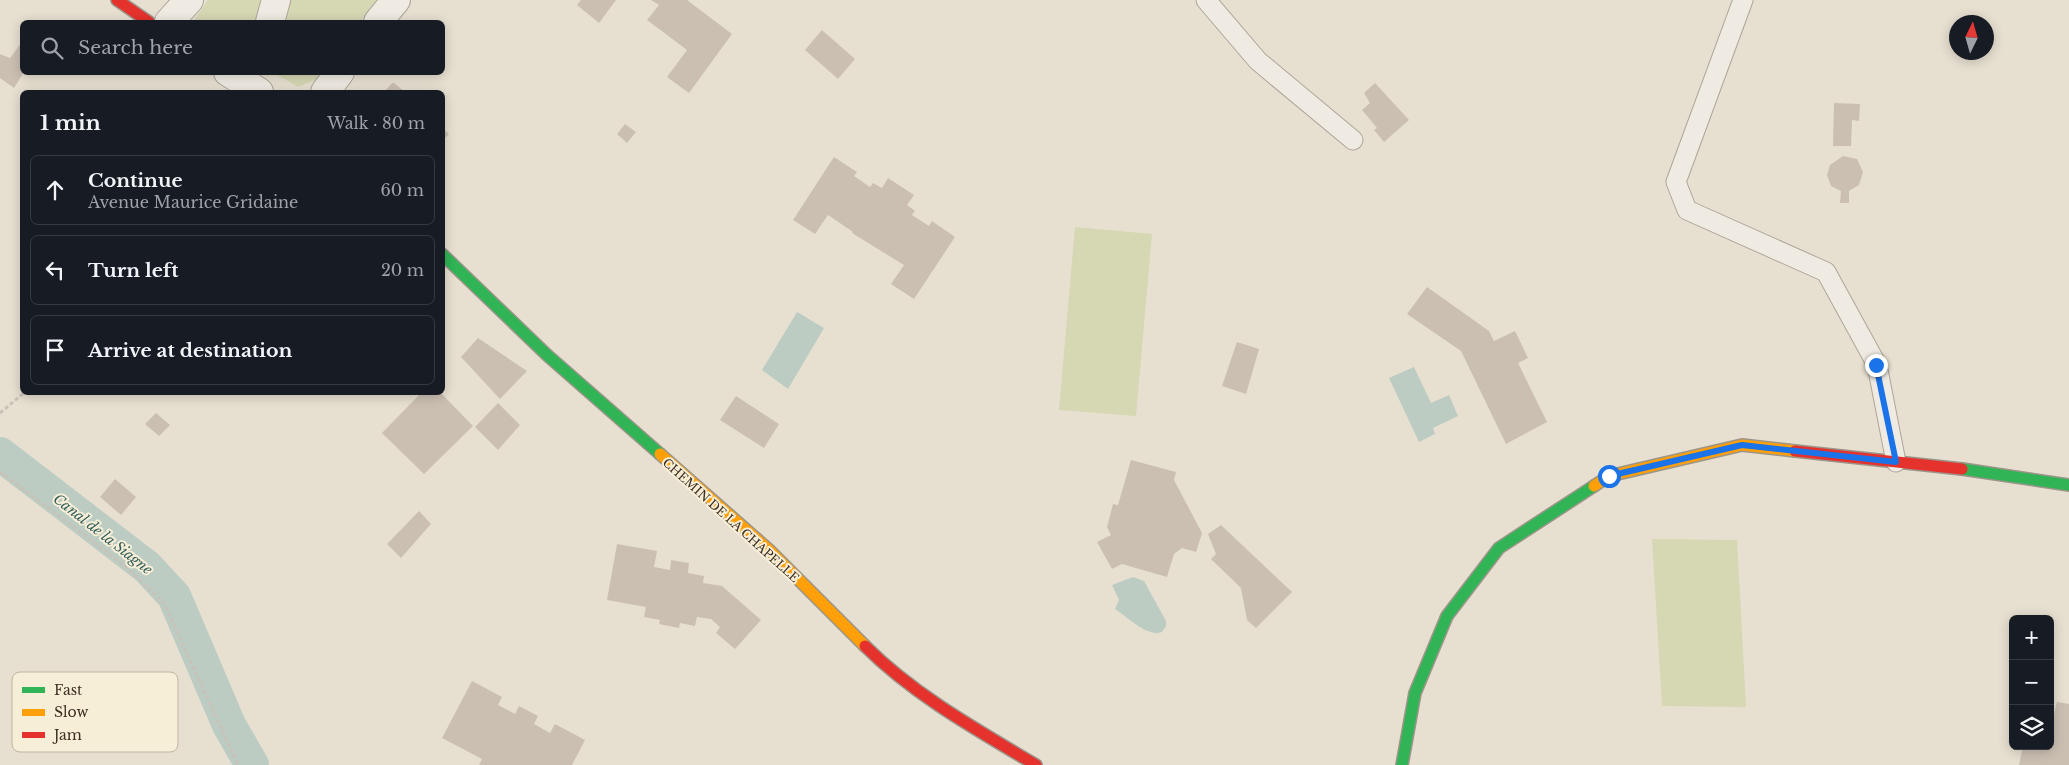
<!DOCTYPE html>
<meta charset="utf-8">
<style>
body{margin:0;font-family:"Libre Baskerville",serif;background:#20242c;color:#f1f3f6}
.controls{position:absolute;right:15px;bottom:15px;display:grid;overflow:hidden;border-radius:8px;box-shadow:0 2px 12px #0003}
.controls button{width:45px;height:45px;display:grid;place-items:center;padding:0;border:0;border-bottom:1px solid #363941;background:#171b24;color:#f1f3f6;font:25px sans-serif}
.compass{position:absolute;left:1949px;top:15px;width:45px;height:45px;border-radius:50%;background:#171b24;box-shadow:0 2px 12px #0003;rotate:5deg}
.stop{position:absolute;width:15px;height:15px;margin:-11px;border:4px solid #1a73e8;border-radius:50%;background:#fff}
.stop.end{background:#1a73e8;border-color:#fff;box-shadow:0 1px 5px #0008}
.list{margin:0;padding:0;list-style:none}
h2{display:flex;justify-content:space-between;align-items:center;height:65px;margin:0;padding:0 20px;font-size:21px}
h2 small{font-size:16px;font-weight:400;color:#9ea1a6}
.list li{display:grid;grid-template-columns:32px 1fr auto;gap:15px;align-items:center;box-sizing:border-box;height:70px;margin:0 10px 10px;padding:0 10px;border:1px solid #363941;border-radius:8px}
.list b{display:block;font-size:19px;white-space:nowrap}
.list p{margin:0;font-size:16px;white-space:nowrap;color:#9ea1a6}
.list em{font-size:16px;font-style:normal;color:#9ea1a6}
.icon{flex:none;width:28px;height:28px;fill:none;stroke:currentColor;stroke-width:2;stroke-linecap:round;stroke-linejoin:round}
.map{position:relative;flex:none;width:2069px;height:765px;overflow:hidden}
.search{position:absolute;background:#171b24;box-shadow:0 2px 12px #0003;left:20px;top:20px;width:425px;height:55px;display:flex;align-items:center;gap:12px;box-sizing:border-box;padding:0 18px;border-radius:8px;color:#9ea1a6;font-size:19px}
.panel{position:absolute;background:#171b24;box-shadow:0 2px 12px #0003;left:20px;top:90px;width:425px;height:305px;border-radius:8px}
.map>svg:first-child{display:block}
</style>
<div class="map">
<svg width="2069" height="765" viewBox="0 0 2069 765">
<rect width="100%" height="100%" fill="#e7e0d1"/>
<path fill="#d6d7b3" d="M208,0H377L360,22H193Z
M274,73H322L317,79L298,87Z
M1075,227L1152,234L1136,416L1059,410Z
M1652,539L1737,540L1746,707L1662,706Z"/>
<path fill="#bcccc2" d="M797,312L824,328L788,389L762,370Z
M1414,367L1431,403L1449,395L1458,416L1433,428L1435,434L1419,442L1389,378Z
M1133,577L1144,581L1166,621V626L1162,632C1148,638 1126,616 1115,609L1119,600L1112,585Z"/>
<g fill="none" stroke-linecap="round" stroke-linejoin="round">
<path stroke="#bcccc2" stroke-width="34" d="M0,454L147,567L174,596L229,725L252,765"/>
</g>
<path fill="#cbbfb2" d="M581,0H616L599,23L577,5Z
M651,0H687L732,34L689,93L667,77L687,50L647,20L659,5Z
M822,30L855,59L838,79L805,50Z
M22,42V72H24L14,88L0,78V54L10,58Z
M392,83H394L405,92H384Z
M1375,83L1409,120L1384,142L1374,130L1377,128L1362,110L1370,103L1364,93Z
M1834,103L1860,104L1859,121L1852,120L1851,146H1833Z
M625,124L636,132L627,143L617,134Z
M442,128L449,134L442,141Z
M1843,156L1857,159L1863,172L1859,185L1849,191V203H1840L1841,191L1831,186L1827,175L1830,165Z
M834,157L857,172L854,176L870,187L873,183L882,188L888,178L914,195L907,205L915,211L912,215L929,226L932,221L955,237L914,299L891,284L904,265L852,233L853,232L828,215L815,234L793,220Z
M1427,287L1489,331L1494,341L1515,331L1528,358L1518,363L1547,422L1506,444L1461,351L1407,314Z
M478,338L527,371L500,399L461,357Z
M1237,342L1259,349L1246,394L1222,386Z
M422,392H440L473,426L424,474L382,433Z
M736,396L779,424L764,448L720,420Z
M498,403L520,425L498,450L475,427Z
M156,413L170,425L159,436L145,424Z
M1131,460L1176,472L1174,480L1202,533L1196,552L1182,548L1174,554L1167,577L1122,564L1112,569L1097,542L1111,535L1107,527L1113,504L1118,505Z
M115,479L136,497L121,515L100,497Z
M419,511L431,524L401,558L387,544Z
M1221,525L1292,592L1256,628L1247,620L1241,588L1211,559L1216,554L1208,534Z
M617,544L657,551L654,567L670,570L671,560L689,563L688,573L704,576L703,583L722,586L761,620L735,649L716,633L720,627L711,619L697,617L695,626L680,623L679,628L659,624L660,620L644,617L646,607L607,600Z
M472,681L502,697L498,705L515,714L519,706L538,716L534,724L550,733L555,724L585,740L572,765H479L482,759L442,738Z
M2057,702L2069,704V765H2019L2023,746L2046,748L2050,746V731Z"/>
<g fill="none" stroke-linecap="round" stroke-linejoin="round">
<defs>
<path id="lane" d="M1206,0L1258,61L1353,140
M1743,0L1676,182L1687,210L1826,272L1877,365L1896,462"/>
<path id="street" d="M169,22L189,0
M270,22L276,0
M378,22L396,0
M228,72L259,92
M325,92L340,72"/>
<path id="fast" d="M442,254L547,355L660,454
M1962,469L2069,485
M1402,765L1415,693L1447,616L1499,548L1594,486"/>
<path id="slow" d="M660,454L769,550L865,646
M1594,486L1609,476L1742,445L1795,451"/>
<path id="jam" d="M117,0L149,22
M1795,451L1962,469
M865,646C914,695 977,730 1036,765"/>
</defs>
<use href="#lane" stroke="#ada599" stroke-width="21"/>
<use href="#street" stroke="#ada599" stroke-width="30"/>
<use href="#fast" stroke="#9c958a" stroke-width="14"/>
<use href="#slow" stroke="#9c958a" stroke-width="14"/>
<use href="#jam" stroke="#9c958a" stroke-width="14"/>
<path stroke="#c8c2b9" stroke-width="3" stroke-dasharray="4 2.5" stroke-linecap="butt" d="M0,413L25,392
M0,472L123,564L164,603L238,765"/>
<use href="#lane" stroke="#efebe3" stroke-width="19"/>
<use href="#street" stroke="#efebe3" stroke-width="28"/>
<use href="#fast" stroke="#30b455" stroke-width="11"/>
<use href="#slow" stroke="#ff9f0a" stroke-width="11"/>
<use href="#jam" stroke="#e5322d" stroke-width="11"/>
</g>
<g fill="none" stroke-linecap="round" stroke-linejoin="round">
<path stroke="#1a73e8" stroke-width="6" d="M1609,476L1742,445L1896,462L1876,365"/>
</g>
<g text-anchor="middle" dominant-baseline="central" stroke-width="4" stroke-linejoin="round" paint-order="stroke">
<g font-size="12" fill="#3d2e20" stroke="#f7eed8">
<text transform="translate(731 520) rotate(42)">CHEMIN DE LA CHAPELLE</text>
</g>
<g font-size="14" font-style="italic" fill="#2f5d5a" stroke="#f7eed8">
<text transform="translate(103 534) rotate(38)">Canal de la Siagne</text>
</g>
</g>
<rect x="12" y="672" width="166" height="80" rx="8" fill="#f7eed8" stroke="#bfb4a1" stroke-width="1"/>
<rect x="22" y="687" width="23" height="6" fill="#30b455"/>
<rect x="22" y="709" width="23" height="7" fill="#ff9f0a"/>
<rect x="22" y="732" width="23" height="6" fill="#e5322d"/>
<g font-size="14" fill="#3d2e20">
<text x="54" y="695">Fast</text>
<text x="54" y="717">Slow</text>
<text x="54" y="740">Jam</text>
</g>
</svg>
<div class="controls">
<button>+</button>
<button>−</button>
<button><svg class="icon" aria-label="layers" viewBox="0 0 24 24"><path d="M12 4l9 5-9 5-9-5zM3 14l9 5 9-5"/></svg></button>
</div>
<svg class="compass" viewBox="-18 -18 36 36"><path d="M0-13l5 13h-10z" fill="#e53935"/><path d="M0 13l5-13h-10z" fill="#9ea1a6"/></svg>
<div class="stop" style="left:1609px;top:476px"></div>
<div class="stop end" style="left:1876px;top:365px"></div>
<div class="search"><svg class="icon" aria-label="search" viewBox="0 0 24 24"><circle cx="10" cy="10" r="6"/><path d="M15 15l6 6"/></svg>Search here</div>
<section class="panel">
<h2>1 min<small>Walk · 80 m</small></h2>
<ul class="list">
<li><svg class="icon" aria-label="ahead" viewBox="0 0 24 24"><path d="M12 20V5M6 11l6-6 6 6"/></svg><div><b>Continue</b><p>Avenue Maurice Gridaine</p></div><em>60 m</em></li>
<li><svg class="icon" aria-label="left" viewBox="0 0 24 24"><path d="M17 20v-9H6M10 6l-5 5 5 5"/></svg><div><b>Turn left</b></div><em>20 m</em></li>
<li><svg class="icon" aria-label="arrive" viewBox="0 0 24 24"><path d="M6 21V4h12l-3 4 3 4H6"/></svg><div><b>Arrive at destination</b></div></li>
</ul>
</section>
</div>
